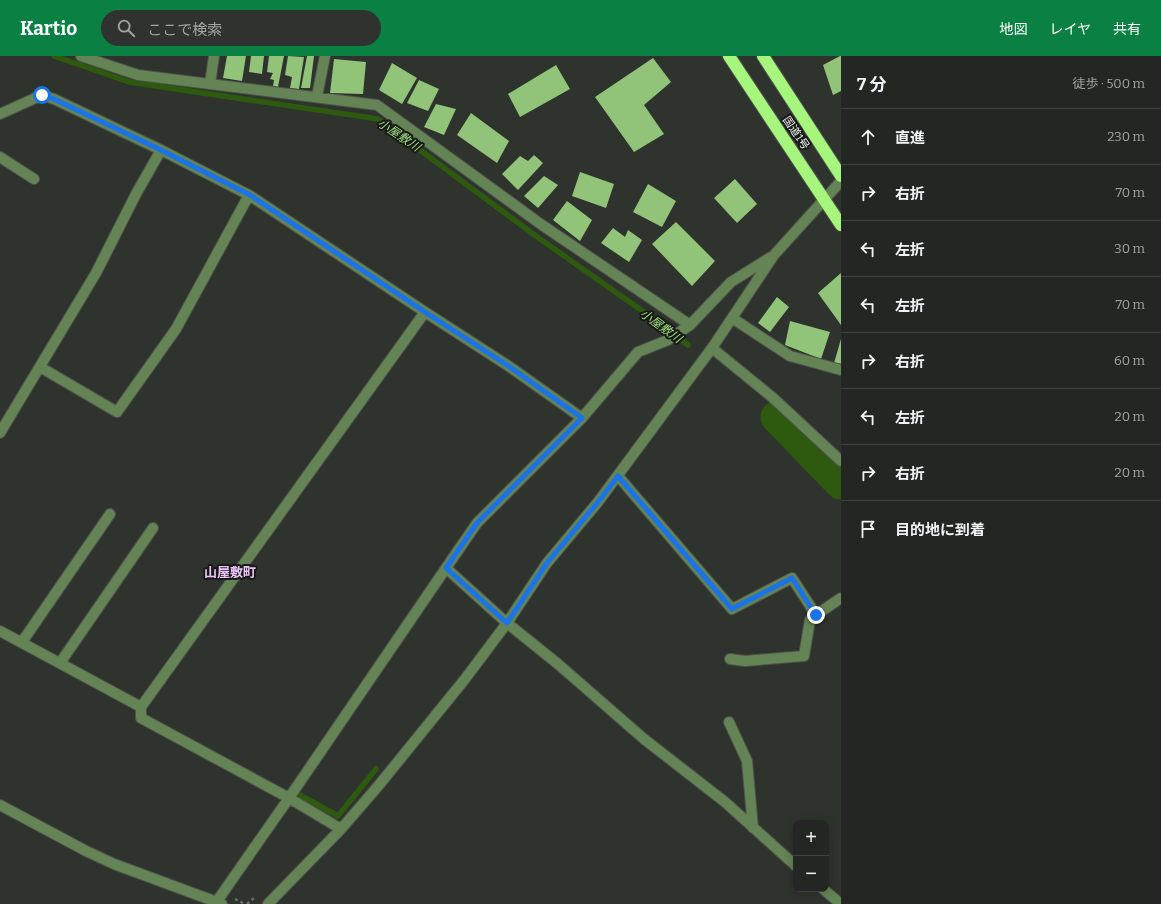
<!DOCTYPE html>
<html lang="ja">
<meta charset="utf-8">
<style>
body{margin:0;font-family:Bitter,"Noto Sans JP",serif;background:#2f322f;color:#f1f3f6}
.controls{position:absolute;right:12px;bottom:12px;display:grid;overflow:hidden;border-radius:8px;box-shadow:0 2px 10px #0003}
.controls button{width:36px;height:36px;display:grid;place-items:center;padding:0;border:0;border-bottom:1px solid #404340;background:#232622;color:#f1f3f6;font:20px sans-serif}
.stop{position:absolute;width:12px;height:12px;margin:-9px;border:3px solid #1a73e8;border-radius:50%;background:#fff}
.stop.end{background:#1a73e8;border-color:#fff;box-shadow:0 1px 4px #0008}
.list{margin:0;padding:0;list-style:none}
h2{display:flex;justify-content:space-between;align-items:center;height:52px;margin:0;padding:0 16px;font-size:17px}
h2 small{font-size:13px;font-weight:400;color:#a3a5a5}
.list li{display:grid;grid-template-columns:26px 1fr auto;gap:12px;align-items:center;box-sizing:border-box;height:56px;padding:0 16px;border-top:1px solid #404340}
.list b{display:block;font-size:15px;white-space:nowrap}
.list em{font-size:13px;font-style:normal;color:#a3a5a5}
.icon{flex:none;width:22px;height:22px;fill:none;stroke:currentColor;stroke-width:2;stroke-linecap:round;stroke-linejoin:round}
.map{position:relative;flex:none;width:841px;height:848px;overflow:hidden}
header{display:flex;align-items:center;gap:24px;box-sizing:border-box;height:56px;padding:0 20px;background:#0b8043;color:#fff}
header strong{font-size:19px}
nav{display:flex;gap:22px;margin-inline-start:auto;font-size:14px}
.search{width:280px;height:36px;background:#2f322f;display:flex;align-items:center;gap:10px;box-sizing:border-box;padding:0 14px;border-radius:22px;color:#a3a5a5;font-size:15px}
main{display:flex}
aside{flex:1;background:#232622}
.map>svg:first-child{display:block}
</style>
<header>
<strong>Kartio</strong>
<div class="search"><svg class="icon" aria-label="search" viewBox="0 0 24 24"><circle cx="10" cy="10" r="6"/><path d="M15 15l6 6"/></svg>ここで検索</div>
<nav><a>地図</a><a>レイヤ</a><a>共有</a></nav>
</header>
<main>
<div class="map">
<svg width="841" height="848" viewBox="0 0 841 848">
<rect width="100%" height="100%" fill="#2f332d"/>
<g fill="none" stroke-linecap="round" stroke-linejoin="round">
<path stroke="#2d5a0f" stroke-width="5.5" d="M54,0L129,26L378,63L536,180L665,271L688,289
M300,739L338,760L376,713"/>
<path stroke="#2d5a0f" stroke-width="33" d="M777,361L841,427"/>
</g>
<path fill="#91c379" d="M227,0H246L242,25L223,22Z
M251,0H264L262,18L249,16Z
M269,0H284L278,31L273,30L274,24L270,23L273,17L267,16Z
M288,0L304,1L299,33L290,32L292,21L285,19Z
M307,0H314L310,32H301Z
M840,0H841V35L833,39L823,9Z
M653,2L671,26L644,49L664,78L634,96L595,41Z
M334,3L366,6L363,38L330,37Z
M392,7L417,22L402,48L379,34Z
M556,9L570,33L520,61L508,38Z
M419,24L439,33L428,55L407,47Z
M436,48L456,53L444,79L424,71Z
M471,57L509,85L497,107L457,79Z
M534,99L543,107L518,134L502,118L520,100L528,105Z
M580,116L614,128L606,152L572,140Z
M544,120L558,129L538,152L524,140Z
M735,123L757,148L737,167L714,142Z
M648,128L676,145L662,171L633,156Z
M567,145L592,164L580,185L553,164Z
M676,166L715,205L692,230L652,188Z
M613,172L625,181L628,174L642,184L629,206L601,187Z
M841,217V269L818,237Z
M777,241L789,251L770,276L758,267Z
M790,265L830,276L821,303L785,289Z
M841,283V308L834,307Z"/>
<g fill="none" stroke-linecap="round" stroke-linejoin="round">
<defs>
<path id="minor" d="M81,0L138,19L377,49L542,169L690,269
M210,28L214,0
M317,40L325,0
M0,58L42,39L54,43L161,94L249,139L425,256L510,311L582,362
M0,101L34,123
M732,262L790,300L841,314
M712,292L772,341L841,405
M40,311L117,356L176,273L249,139
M0,377L96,217L136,138L161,94
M618,420L732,553L792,522L816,559L841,542
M446,512L477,467L582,362L638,296L668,284L690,269L731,226L771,201
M0,575L141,651V662L289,742L341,773
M22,586L110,458
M730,603L745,605L804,600L810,564L816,559
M60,607L153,472
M141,651L425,256
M729,666L747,705L753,772
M0,749L86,795L114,808L222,848
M823,833L841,848
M215,848L289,742L446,512L507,567L558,608L644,683L725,746L796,810
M268,848L341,773L379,729L465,623L507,567L547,507L598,446L712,292L774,199L841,125"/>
<path id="highway" d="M729,0L841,169
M763,0L841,120"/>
</defs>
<use href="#minor" stroke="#4e524c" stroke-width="12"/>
<use href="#highway" stroke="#4e524c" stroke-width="14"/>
<path stroke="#6b6f69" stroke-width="2.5" stroke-dasharray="3 3" stroke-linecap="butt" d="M235,843L245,848
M247,848L254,842"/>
<use href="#minor" stroke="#648455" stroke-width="10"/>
<use href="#highway" stroke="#a6f67d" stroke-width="12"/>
</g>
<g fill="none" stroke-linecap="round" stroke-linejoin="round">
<path stroke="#1a73e8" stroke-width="5" d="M42,39L54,43L161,94L250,139L425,256L510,311L582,362L477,467L446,512L507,567L547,507L598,446L618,420L732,553L792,522L816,559"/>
</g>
<g text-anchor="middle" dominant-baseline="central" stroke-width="4" stroke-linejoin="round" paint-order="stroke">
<g font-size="11" fill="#eff2ee" stroke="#181a18">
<text transform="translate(796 77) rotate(56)">国道1号</text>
</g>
<g font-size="12" font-style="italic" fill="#9fe07f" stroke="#181a18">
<text transform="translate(399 79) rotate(34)">小屋敷川</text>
<text transform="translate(661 270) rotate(36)">小屋敷川</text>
</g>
<g font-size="13" font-weight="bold" fill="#e8c3f6" stroke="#181a18">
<text x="230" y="516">山屋敷町</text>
</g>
</g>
</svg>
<div class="controls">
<button>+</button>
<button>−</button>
</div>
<div class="stop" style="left:42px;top:39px"></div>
<div class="stop end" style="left:816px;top:559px"></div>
</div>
<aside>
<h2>7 分<small>徒歩 · 500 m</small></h2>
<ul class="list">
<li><svg class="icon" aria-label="ahead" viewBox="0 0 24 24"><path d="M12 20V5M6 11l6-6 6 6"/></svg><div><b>直進</b></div><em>230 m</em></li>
<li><svg class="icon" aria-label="right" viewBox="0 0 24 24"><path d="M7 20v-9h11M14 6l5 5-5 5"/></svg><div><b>右折</b></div><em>70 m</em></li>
<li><svg class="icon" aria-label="left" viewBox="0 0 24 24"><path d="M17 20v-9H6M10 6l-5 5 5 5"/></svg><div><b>左折</b></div><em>30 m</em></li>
<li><svg class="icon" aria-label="left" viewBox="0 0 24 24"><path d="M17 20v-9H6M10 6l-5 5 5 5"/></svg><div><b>左折</b></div><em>70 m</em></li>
<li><svg class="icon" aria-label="right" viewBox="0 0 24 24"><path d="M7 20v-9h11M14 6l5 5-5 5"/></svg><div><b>右折</b></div><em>60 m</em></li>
<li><svg class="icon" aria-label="left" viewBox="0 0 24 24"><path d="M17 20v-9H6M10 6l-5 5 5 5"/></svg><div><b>左折</b></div><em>20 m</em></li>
<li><svg class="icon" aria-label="right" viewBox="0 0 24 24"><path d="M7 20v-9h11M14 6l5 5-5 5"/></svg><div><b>右折</b></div><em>20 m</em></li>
<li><svg class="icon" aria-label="arrive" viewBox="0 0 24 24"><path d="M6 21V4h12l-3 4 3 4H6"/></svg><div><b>目的地に到着</b></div></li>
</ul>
</aside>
</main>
